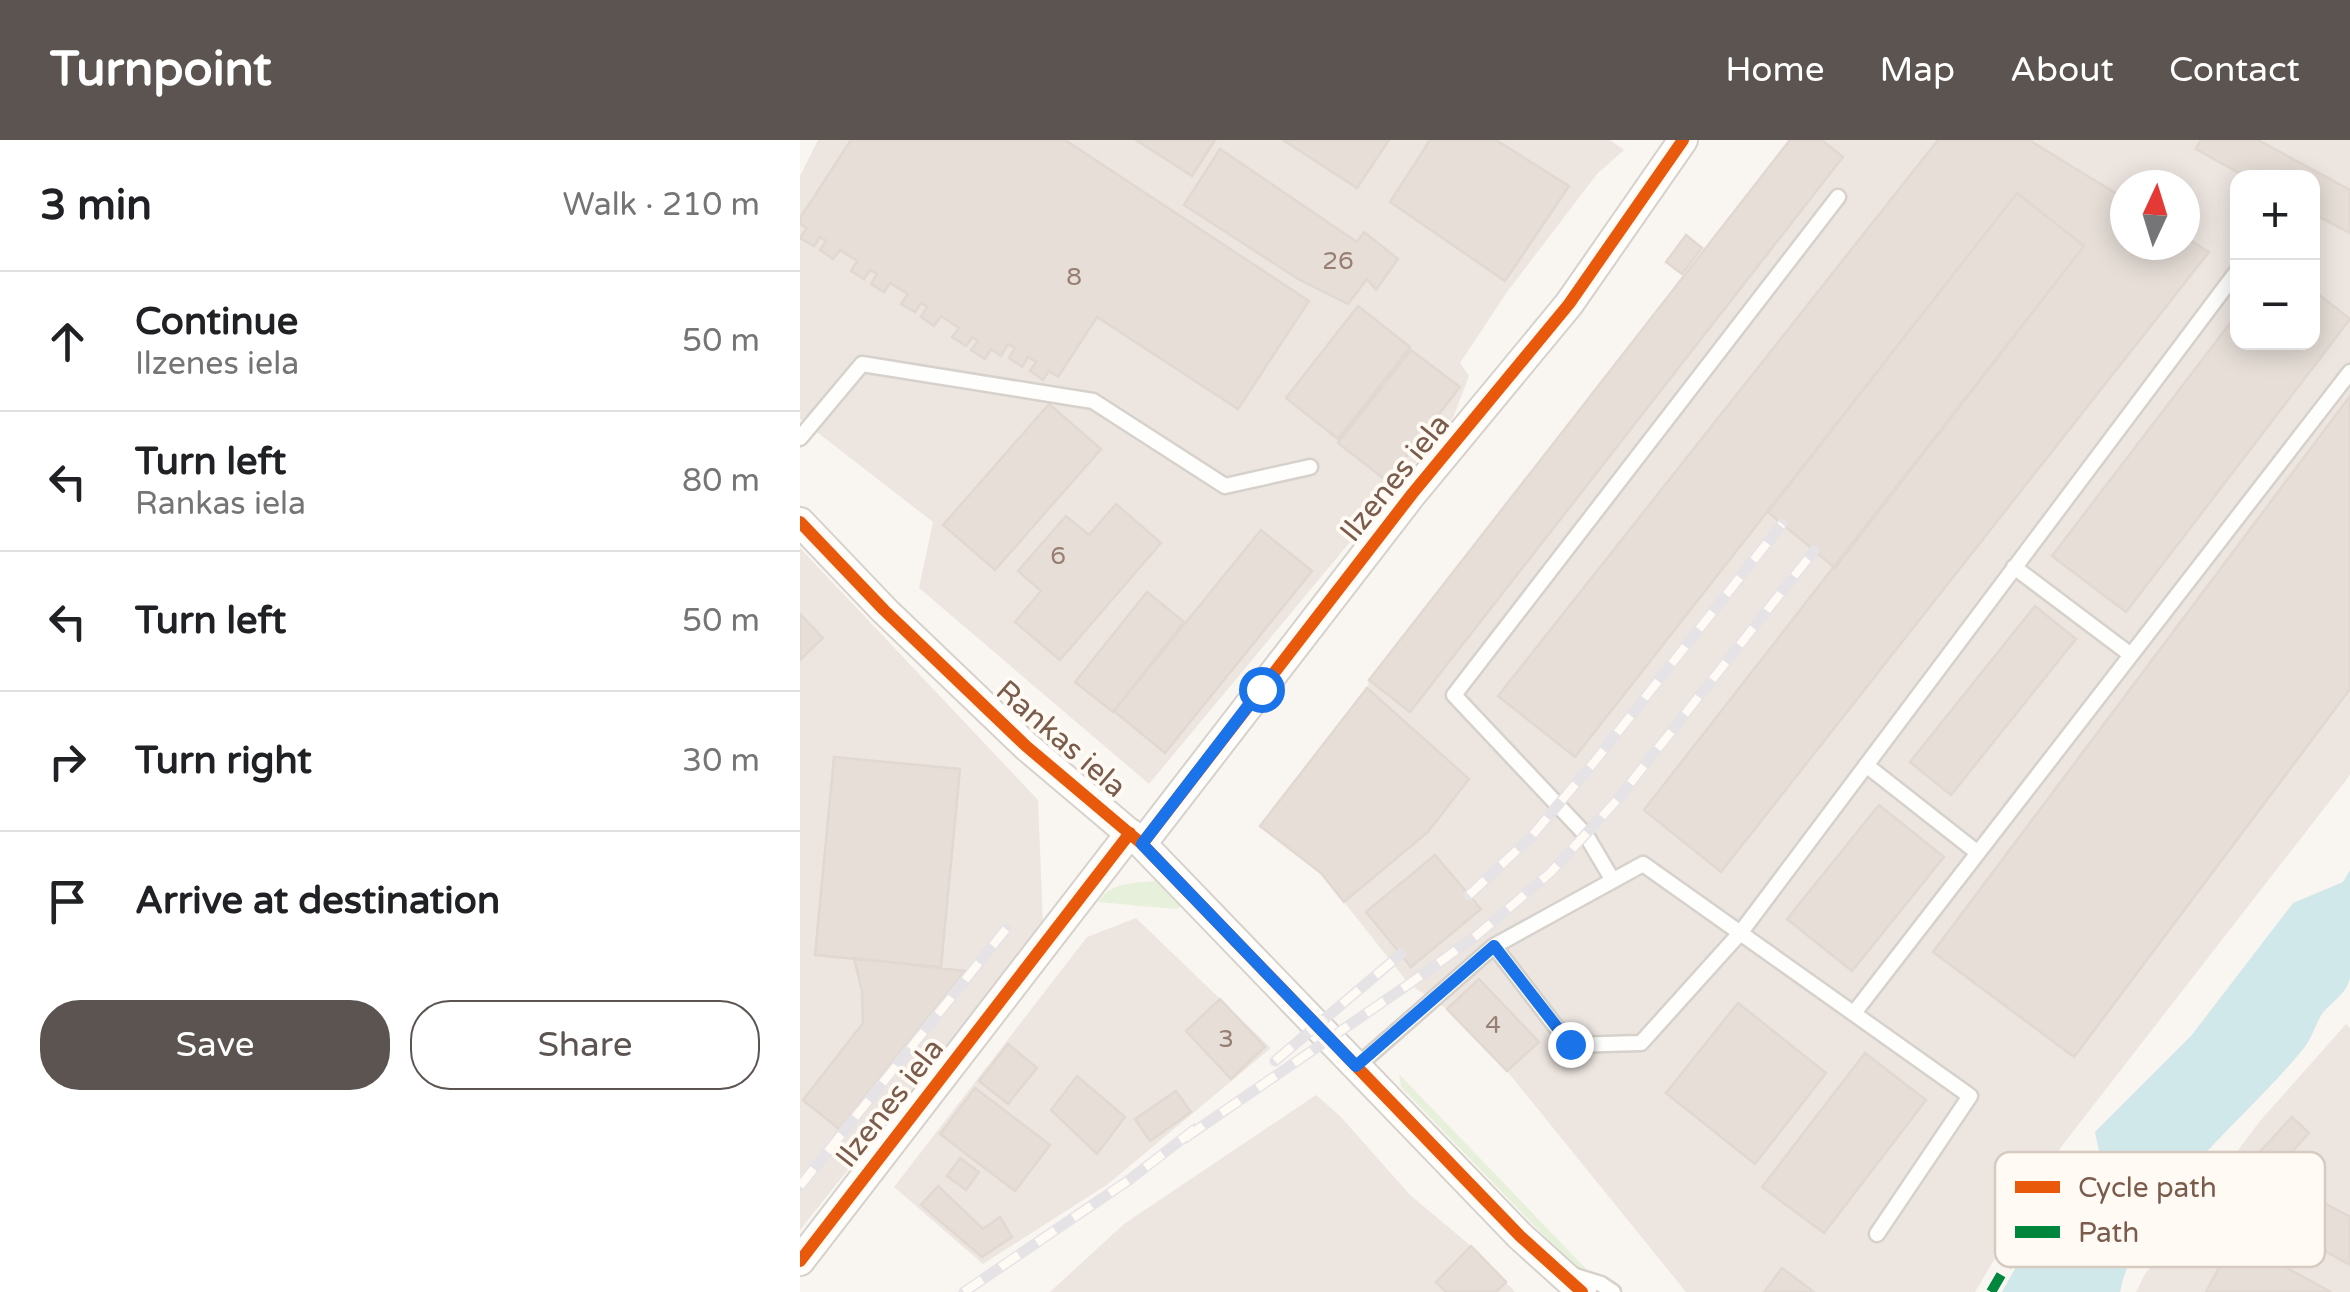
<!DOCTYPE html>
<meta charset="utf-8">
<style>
body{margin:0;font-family:"Varela Round",sans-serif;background:#f2f2f2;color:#202124}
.controls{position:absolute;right:30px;top:30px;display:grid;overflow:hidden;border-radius:20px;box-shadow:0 5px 25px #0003}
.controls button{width:90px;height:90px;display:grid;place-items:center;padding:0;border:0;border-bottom:2px solid #e0e0e0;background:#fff;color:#202124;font:50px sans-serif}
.compass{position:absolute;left:1310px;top:30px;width:90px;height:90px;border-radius:50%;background:#fff;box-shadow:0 5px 25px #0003;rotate:4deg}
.stop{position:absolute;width:30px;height:30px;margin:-22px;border:8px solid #1a73e8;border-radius:50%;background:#fff}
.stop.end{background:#1a73e8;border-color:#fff;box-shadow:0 2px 10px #0008}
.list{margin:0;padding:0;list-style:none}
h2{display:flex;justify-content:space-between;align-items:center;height:130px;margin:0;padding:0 40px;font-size:42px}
h2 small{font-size:32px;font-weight:400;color:#757577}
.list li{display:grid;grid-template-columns:65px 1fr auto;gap:30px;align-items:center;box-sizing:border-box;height:140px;padding:0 40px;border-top:2px solid #e0e0e0}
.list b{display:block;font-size:38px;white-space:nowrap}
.list p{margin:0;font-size:32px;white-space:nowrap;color:#757577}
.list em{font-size:32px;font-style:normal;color:#757577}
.actions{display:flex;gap:20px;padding:30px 40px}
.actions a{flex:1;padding:22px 0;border:2px solid #5c5450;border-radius:40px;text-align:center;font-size:35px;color:#5c5450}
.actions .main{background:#5c5450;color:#fff}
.icon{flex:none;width:55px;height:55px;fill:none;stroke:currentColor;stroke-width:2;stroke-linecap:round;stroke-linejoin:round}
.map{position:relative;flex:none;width:1550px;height:1152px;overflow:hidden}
header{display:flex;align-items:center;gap:60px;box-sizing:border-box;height:140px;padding:0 50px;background:#5c5450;color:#fff}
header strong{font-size:48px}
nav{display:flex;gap:55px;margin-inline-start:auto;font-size:35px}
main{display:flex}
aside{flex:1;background:#fff}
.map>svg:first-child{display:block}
</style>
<header>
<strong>Turnpoint</strong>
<nav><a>Home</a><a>Map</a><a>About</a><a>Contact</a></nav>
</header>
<main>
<aside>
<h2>3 min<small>Walk · 210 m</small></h2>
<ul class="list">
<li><svg class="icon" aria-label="ahead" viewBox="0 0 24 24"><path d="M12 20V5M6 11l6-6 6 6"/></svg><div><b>Continue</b><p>Ilzenes iela</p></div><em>50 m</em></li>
<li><svg class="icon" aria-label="left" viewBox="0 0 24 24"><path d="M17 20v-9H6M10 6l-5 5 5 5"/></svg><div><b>Turn left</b><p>Rankas iela</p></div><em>80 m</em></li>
<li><svg class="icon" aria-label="left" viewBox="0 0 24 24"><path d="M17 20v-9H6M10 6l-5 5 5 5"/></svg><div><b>Turn left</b></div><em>50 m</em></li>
<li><svg class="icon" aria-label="right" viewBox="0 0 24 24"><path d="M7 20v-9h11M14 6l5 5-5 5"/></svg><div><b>Turn right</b></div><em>30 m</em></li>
<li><svg class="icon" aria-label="arrive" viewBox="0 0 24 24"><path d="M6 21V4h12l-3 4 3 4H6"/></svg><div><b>Arrive at destination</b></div></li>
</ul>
<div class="actions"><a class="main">Save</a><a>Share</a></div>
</aside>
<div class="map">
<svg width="1550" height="1152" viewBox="0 0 1550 1152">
<rect width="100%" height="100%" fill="#f9f5f0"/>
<path fill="#ede5e0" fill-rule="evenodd" d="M18,0H810L824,10L797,34L707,152L660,223L669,236L653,278L349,644L119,448L133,382L0,279V36Z
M990,0H1550V635L1261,1007L1175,1152H886L707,931L647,869L609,844L521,733L460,686L567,548L569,540ZM1438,38H1512V202H1438ZM1325,45H1385V105H1325Z
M0,408L238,660L243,784L0,1090Z
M336,778L471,908L308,1044L183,1124L94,1047L287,797Z
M1546,884L1550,888V1152H1336L1345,1134L1460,981Z
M516,955L541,977L610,1055L671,1106L715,1152H250L324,1084Z"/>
<path fill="#e7f0db" d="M355,741L361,742L385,765L376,769L298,762C312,741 332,744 355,741Z
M599,934L791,1134L775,1128L601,947Z"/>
<path fill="#d0e8ea" d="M1550,730C1550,758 1550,814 1550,838C1546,855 1531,862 1522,874C1515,885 1512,898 1504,908C1445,981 1340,1058 1320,1152H1202L1237,1089L1247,1080L1272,1037L1281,1043L1299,1011L1295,992L1391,896L1493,763L1543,742Z"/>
<path fill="#e6ded7" stroke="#e2d8d2" stroke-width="2.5" d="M51,0H265L509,161L438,269L297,177L258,237L249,231L243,240L230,231L236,222L228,217L222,227L209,218L215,208L208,204L201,216L191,209L185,219L171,210L178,201L172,197L166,206L152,197L159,188L141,176L134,186L121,177L127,167L121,163L115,172L101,164L108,154L90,143L84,152L71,144L77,134L70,130L64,139L51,131L57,121L40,110L33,119L20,110L26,101L20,97L14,106L0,98L7,88L0,84V78Z
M336,0H415L392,36Z
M483,0H589L557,48Z
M630,0H696L769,46L705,141L590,62Z
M990,0H1022L1043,17L610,572L569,540Z
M1138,0H1229L1325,59V105H1385V97L1409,112L921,732L844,670L1284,106L1217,53L775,617L698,556Z
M1401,0H1458L1550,50V93L1512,73V38H1448L1396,9Z
M420,9L557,102L564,92L598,119L576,150L567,139L548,164L498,139L384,65Z
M1217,53L1284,106L1035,428L968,372Z
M886,95L902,108L882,134L866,122Z
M1512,149L1550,179L1326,472L1252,416L1438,173V202H1512Z
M558,166L610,207L538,299L486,258Z
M611,210L660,247L587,341L538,303Z
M1550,256V549L1274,917L1133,812Z
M249,264L301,309L195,430L143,385Z
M316,364L361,403L260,520L215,482L241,451L218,431L266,376L289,395Z
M461,390L512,431L365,613L314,571Z
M347,452L384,482L313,572L275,542Z
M1235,466L1276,499L1151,655L1110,622Z
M0,474L23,498L0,520Z
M567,548L669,639L628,692L544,762L521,733L460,686Z
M34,617L160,629L141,827L15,815Z
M1079,665L1144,717L1052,831L987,779Z
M635,715L681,769L611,827L566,772Z
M54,818L165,831L39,989L3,960L63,883L62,851Z
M679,839L739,902L707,931L647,869Z
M420,859L465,907L431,939L386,891Z
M938,863L1026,933L955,1024L866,953Z
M208,904L237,928L208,964L179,941Z
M1065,913L1126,960L1024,1093L962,1047Z
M277,936L325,977L297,1014L251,970Z
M175,948L250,1005L215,1051L140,994Z
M376,951L391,972L350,1001L335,979Z
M1492,977L1509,993L1437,1072L1419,1056Z
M160,1018L179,1032L166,1050L147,1036Z
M138,1046L183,1089L200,1077L212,1097L182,1117L121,1065Z
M1517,1059L1550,1077V1125L1496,1095Z
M1434,1099L1531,1152H1406Z
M671,1106L706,1142L696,1152H646L636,1142Z
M982,1128L1014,1152H964Z"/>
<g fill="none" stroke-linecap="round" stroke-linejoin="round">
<defs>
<path id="service" d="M0,298L62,224L293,261L425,346L510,327
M1214,427L1331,515
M1066,625L1178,713
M812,739L786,695L654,555L1038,57
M694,806L770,905L841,903L941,792L1438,130
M1054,873L1550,232
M556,927L694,806L843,724L1170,956L1077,1094
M772,1135L801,1144L813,1152"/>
<path id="minor" d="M0,382L84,470L226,606L342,704L720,1096L782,1152
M342,704L612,354L769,164L883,0
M0,1121L330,693"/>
</defs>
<use href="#service" stroke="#d7d1cb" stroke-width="19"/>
<use href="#minor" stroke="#d7d1cb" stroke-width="32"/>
<use href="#service" stroke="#fefefd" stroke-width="14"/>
<use href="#minor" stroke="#fefefd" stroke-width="28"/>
<defs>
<path id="rail" d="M669,755L730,698L795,621L982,384
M475,921L601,814
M385,998L609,844L676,796L750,733L817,660L1014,411
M0,1046L206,789
M164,1152L329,1040L395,989"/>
</defs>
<use href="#rail" stroke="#e6e3e7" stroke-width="11"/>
<use href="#rail" stroke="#fffaf3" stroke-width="8" stroke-dasharray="22" stroke-linecap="butt"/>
<path stroke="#00873e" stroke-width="10" stroke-dasharray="20 10" stroke-linecap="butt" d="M1191,1152L1261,1032"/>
<defs>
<path id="cycleway" d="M0,382L84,470L226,606L342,704L720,1096L782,1152
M342,704L612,354L769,164L883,0
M0,1121L330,693"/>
</defs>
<use href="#cycleway" stroke="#fffaf3" stroke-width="19"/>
<use href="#cycleway" stroke="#e8590c" stroke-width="12"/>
</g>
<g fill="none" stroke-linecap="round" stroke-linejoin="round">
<path stroke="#1a73e8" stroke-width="12" d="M461,549L342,704L556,926L694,806L770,904"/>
</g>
<g text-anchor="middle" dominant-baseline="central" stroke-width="8" stroke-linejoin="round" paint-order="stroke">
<g font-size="25" fill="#977e72">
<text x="538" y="121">26</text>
<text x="274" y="137">8</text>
<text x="258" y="416">6</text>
<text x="693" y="885">4</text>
<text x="426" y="899">3</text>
</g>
<g font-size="30" fill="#7a5c4d" stroke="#fffaf3">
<text transform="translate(595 338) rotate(-51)">Ilzenes iela</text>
<text transform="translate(261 599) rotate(41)">Rankas iela</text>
<text transform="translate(90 963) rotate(-52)">Ilzenes iela</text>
</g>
</g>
<rect x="1195" y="1012" width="330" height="115" rx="15" fill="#fffaf3" stroke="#d7cbc1" stroke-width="2.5"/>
<rect x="1215" y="1041" width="45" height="12" fill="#e8590c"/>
<rect x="1215" y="1086" width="45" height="12" fill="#00873e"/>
<g font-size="28" fill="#7a5c4d">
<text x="1278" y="1057">Cycle path</text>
<text x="1278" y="1102">Path</text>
</g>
</svg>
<div class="controls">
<button>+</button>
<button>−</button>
</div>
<svg class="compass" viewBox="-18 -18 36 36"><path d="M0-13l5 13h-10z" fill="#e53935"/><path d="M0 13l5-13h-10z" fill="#757577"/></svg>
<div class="stop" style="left:461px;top:549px"></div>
<div class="stop end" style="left:770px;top:904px"></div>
</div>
</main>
